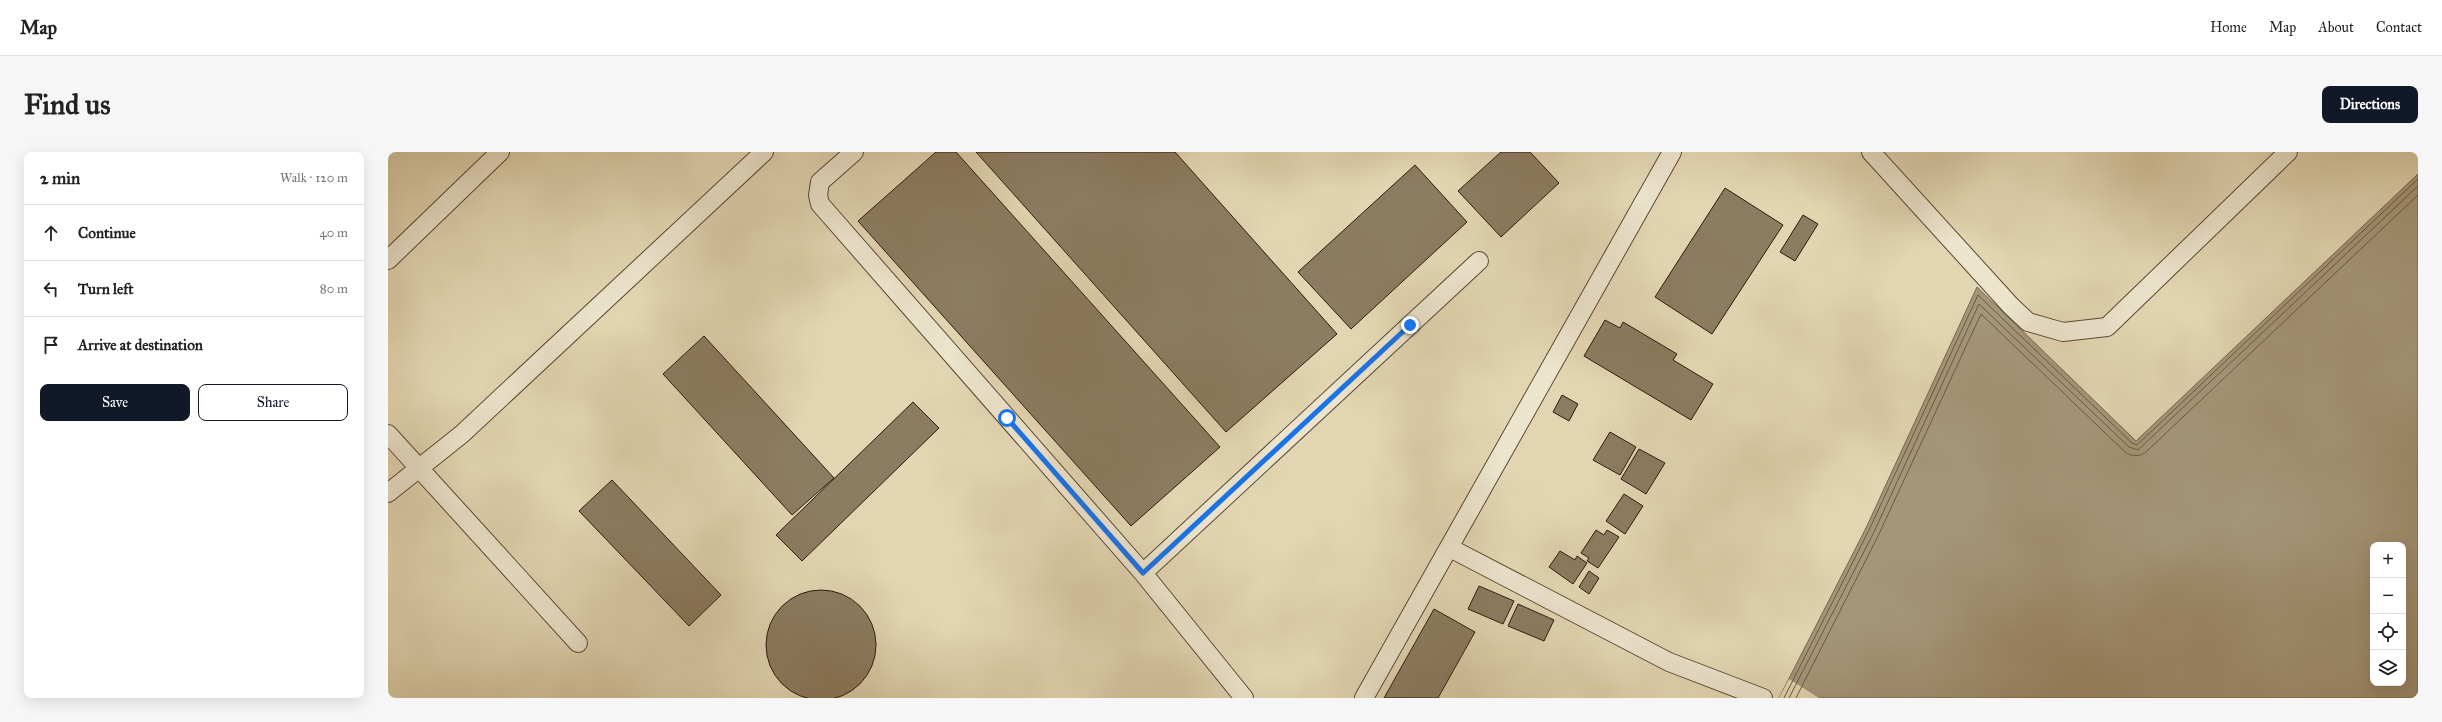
<!DOCTYPE html>
<meta charset="utf-8">
<style>
body{margin:0;font-family:"IM FELL Great Primer",serif;background:#f6f6f6;color:#222}
.controls{position:absolute;right:12px;bottom:12px;display:grid;overflow:hidden;border-radius:8px;box-shadow:0 4px 16px #0002}
.controls button{width:36px;height:36px;display:grid;place-items:center;padding:0;border:0;border-bottom:1px solid #e0e0e0;background:#fff;color:#222;font:20px sans-serif}
.stop{position:absolute;width:12px;height:12px;margin:-9px;border:3px solid #1a73e8;border-radius:50%;background:#fff}
.stop.end{background:#1a73e8;border-color:#fff;box-shadow:0 1px 4px #0008}
.list{margin:0;padding:0;list-style:none}
h2{display:flex;justify-content:space-between;align-items:center;height:52px;margin:0;padding:0 16px;font-size:17px}
h2 small{font-size:13px;font-weight:400;color:#767676}
.list li{display:grid;grid-template-columns:26px 1fr auto;gap:12px;align-items:center;box-sizing:border-box;height:56px;padding:0 16px;border-top:1px solid #e0e0e0}
.list b{display:block;font-size:15px;white-space:nowrap}
.list em{font-size:13px;font-style:normal;color:#767676}
.actions{display:flex;gap:8px;padding:12px 16px}
.actions a{flex:1;padding:9px 0;border:1px solid #111827;border-radius:8px;text-align:center;font-size:14px;color:#111827}
.actions .main{background:#111827;color:#fff}
.icon{flex:none;width:22px;height:22px;fill:none;stroke:currentColor;stroke-width:2;stroke-linecap:round;stroke-linejoin:round}
.map{position:relative;flex:none;width:2030px;height:546px;overflow:hidden;border-radius:8px}
header{display:flex;align-items:center;gap:24px;box-sizing:border-box;height:56px;padding:0 20px;background:#fff;border-bottom:1px solid #e0e0e0}
header strong{font-size:19px}
nav{display:flex;gap:22px;margin-inline-start:auto;font-size:14px}
.intro{display:flex;align-items:center;justify-content:space-between;box-sizing:border-box;height:96px;padding:0 24px}
h1{margin:0;font-size:28px}
.button{padding:10px 18px;border-radius:8px;background:#111827;color:#fff;font-size:14px;font-weight:700}
main{display:flex;gap:24px;padding:0 24px}
aside{flex:1;background:#fff;border-radius:8px;box-shadow:0 4px 16px #0002}
.map>svg:first-child{display:block}
</style>
<header>
<strong>Map</strong>
<nav><a>Home</a><a>Map</a><a>About</a><a>Contact</a></nav>
</header>
<div class="intro"><h1>Find us</h1><a class="button">Directions</a></div>
<main>
<aside>
<h2>2 min<small>Walk · 120 m</small></h2>
<ul class="list">
<li><svg class="icon" aria-label="ahead" viewBox="0 0 24 24"><path d="M12 20V5M6 11l6-6 6 6"/></svg><div><b>Continue</b></div><em>40 m</em></li>
<li><svg class="icon" aria-label="left" viewBox="0 0 24 24"><path d="M17 20v-9H6M10 6l-5 5 5 5"/></svg><div><b>Turn left</b></div><em>80 m</em></li>
<li><svg class="icon" aria-label="arrive" viewBox="0 0 24 24"><path d="M6 21V4h12l-3 4 3 4H6"/></svg><div><b>Arrive at destination</b></div></li>
</ul>
<div class="actions"><a class="main">Save</a><a>Share</a></div>
</aside>
<div class="map">
<svg width="2030" height="546" viewBox="0 0 2030 546">
<rect width="100%" height="100%" fill="#e2d6b2"/>
<filter id="stains"><feTurbulence type="fractalNoise" baseFrequency=".005" numOctaves="4"/><feColorMatrix values="0 0 0 0 .2 0 0 0 0 .09 0 0 0 0 .02 0 0 0 .5 -.17"/></filter>
<radialGradient id="worn" r=".72"><stop offset=".6" stop-color="#630" stop-opacity="0"/><stop offset="1" stop-color="#630" stop-opacity=".3"/></radialGradient>
<path fill="#a5967a" stroke="#75644e" fill-rule="evenodd" d="M2030,22V546H1391L1478,376L1589,135L1748,289ZM1985,393H2015V531H1985Z"/>
<path fill="#e2d6b2" d="M1401,527L1431,546H1391Z"/>
<g fill="none" stroke-linecap="round" stroke-linejoin="round">
<path stroke="#6a5843" stroke-width="1" d="M1396,546L1481,378L1590,143L1744,291L1749,293L2030,27
M1401,546L1486,380L1591,152L1741,295L1750,298L2030,34
M1408,546L1491,382L1593,162L1737,300C1744,305 1752,305 1759,299L2030,43"/>
</g>
<path fill="#8c7c62" stroke="#2e1a0c" d="M548,0H568L832,295L743,374L470,69Z
M588,0H787L949,182L838,280Z
M1113,0H1142L1171,31L1113,85L1070,39Z
M1027,13L1079,70L963,177L910,120Z
M1337,36L1395,73L1324,182L1267,145Z
M1415,63L1430,72L1407,109L1392,100Z
M1217,168L1232,176L1235,170L1289,202L1285,208L1325,232L1303,268L1196,204Z
M316,184L446,326L404,363L275,222Z
M1174,243L1190,252L1181,269L1165,260Z
M525,250L551,276L414,409L388,383Z
M1222,280L1248,295L1232,323L1205,308Z
M1251,297L1277,311L1258,342L1233,327Z
M224,328L333,443L301,474L191,359Z
M1236,342L1255,354L1237,382L1218,369Z
M1208,378L1216,383L1219,378L1231,385L1210,416L1199,409L1201,406L1193,401Z
M1172,399L1187,408L1189,404L1199,411L1185,432L1161,415Z
M1201,419L1211,426L1201,442L1191,435Z
M1091,434L1126,449L1115,472L1080,457Z
M378 493a55 55 0 1 1 110 0a55 55 0 1 1-110 0Z
M1130,452L1166,468L1156,489L1120,474Z
M1046,457L1087,480L1050,546H996Z"/>
<g fill="none" stroke-linecap="round" stroke-linejoin="round">
<defs>
<path id="lane" d="M466,0L432,30L430,43L432,52L755,421L856,546
M1483,0L1623,154L1640,170L1675,180L1719,175L1900,0
M0,108L112,0
M0,282L190,491
M0,341L74,282L376,0
M1062,396L1281,510L1375,546
M755,421L1091,109
M976,546L1284,0"/>
</defs>
<use href="#lane" stroke="#5b4936" stroke-width="20"/>
<use href="#lane" stroke="#ece4cd" stroke-width="18"/>
</g>
<g fill="none" stroke-linecap="round" stroke-linejoin="round">
<path stroke="#1a73e8" stroke-width="5" d="M619,266L755,421L1022,173"/>
</g>
<rect width="100%" height="100%" filter="url(#stains)"/>
<rect width="100%" height="100%" fill="url(#worn)"/>
</svg>
<div class="controls">
<button>+</button>
<button>−</button>
<button><svg class="icon" aria-label="locate" viewBox="0 0 24 24"><circle cx="12" cy="12" r="6"/><path d="M12 2v4M12 18v4M2 12h4M18 12h4"/></svg></button>
<button><svg class="icon" aria-label="layers" viewBox="0 0 24 24"><path d="M12 4l9 5-9 5-9-5zM3 14l9 5 9-5"/></svg></button>
</div>
<div class="stop" style="left:619px;top:266px"></div>
<div class="stop end" style="left:1022px;top:173px"></div>
</div>
</main>
